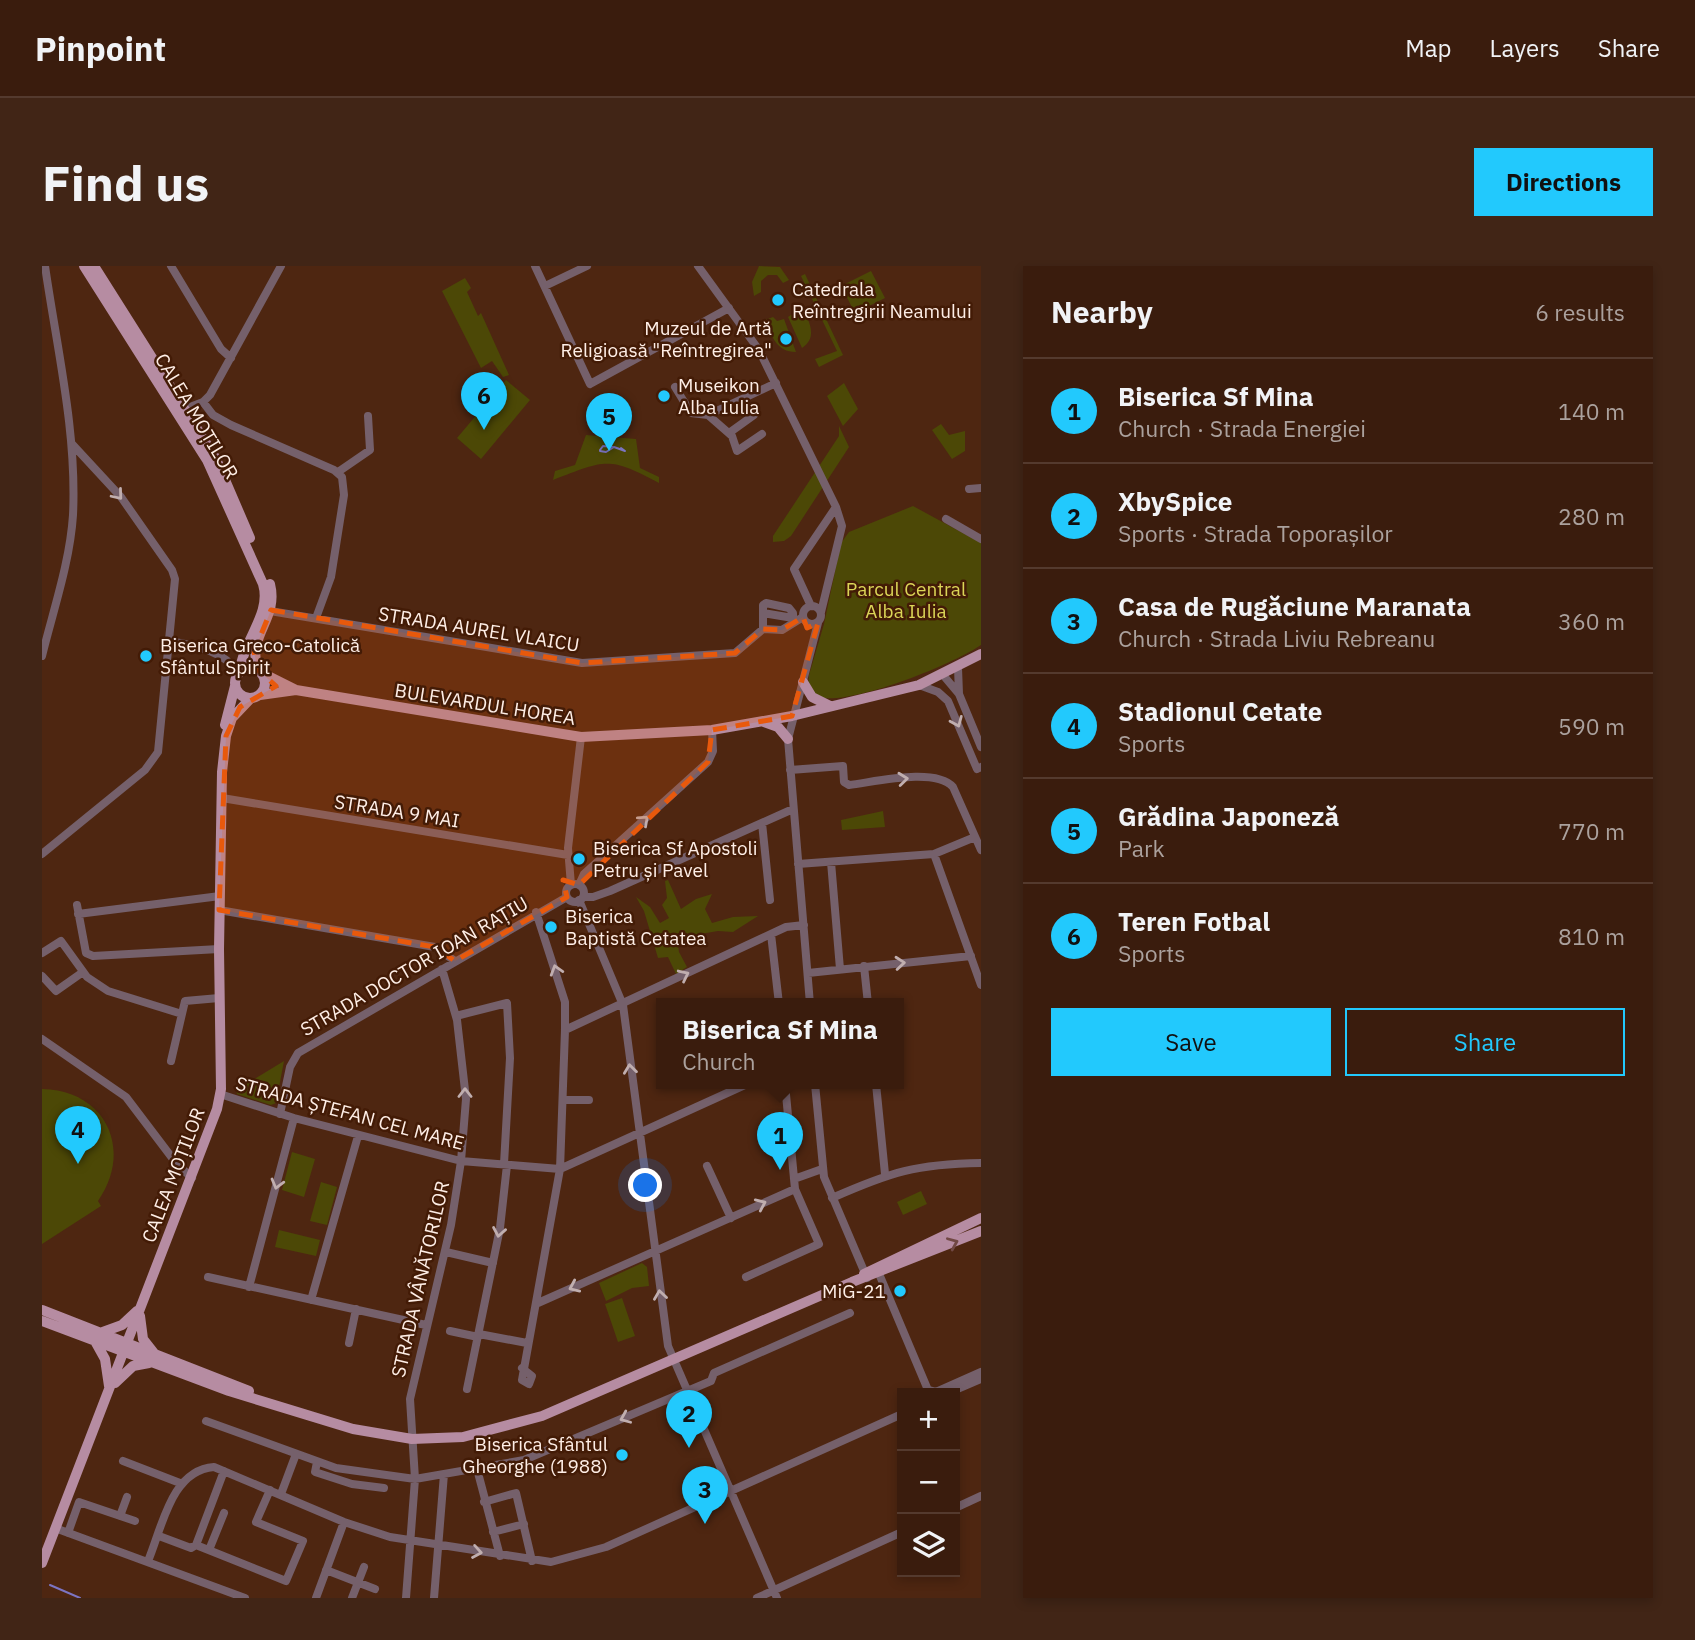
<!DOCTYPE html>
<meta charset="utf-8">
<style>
body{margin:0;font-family:"IBM Plex Sans",sans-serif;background:#412516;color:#f1f3f6}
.controls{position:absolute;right:21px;bottom:21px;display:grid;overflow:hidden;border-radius:0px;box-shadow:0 4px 10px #0003}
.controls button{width:63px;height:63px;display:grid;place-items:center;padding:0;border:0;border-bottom:2px solid #543a2e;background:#3a1c0d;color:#f1f3f6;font:35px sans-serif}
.you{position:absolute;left:604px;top:920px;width:24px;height:24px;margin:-18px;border:5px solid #fff;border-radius:50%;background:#1a73e8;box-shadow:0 0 0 10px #1a73e833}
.badge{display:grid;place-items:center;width:46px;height:46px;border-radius:50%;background:#22c9fd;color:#111;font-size:23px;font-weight:700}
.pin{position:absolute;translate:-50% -58px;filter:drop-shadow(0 2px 4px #0008)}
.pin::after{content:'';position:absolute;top:37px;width:24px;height:21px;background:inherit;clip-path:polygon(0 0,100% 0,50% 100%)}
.popup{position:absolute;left:614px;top:732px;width:248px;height:91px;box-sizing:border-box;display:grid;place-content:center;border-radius:0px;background:#3a1c0d;filter:drop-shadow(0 2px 5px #0005);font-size:23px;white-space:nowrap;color:#aba19d}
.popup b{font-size:26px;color:#f1f3f6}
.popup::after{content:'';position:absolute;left:50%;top:100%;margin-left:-14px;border:14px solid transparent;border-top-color:#3a1c0d}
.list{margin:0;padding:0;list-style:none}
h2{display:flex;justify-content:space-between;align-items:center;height:91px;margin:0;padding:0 28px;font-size:30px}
h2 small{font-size:23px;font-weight:400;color:#aba19d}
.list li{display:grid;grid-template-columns:46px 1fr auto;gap:21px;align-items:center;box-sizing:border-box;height:105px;padding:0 28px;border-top:2px solid #543a2e}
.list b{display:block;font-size:26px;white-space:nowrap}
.list p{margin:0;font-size:23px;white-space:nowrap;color:#aba19d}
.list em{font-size:23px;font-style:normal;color:#aba19d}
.actions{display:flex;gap:14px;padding:21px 28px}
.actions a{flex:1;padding:16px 0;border:2px solid #22c9fd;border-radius:0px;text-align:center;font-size:24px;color:#22c9fd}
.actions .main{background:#22c9fd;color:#111}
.icon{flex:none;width:38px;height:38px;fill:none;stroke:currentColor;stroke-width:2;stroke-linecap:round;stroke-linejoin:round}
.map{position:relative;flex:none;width:939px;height:1332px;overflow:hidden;border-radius:0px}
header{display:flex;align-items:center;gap:42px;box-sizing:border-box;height:98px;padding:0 35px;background:#3a1c0d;border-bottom:2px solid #543a2e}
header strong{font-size:33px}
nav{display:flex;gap:38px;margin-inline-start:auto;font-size:24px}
.intro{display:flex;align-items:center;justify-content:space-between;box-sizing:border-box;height:168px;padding:0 42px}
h1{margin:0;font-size:49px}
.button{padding:18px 32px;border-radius:0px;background:#22c9fd;color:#111;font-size:24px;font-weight:700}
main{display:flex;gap:42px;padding:0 42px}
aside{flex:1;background:#3a1c0d;border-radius:0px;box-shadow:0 4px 10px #0003}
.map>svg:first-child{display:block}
</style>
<header>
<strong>Pinpoint</strong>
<nav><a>Map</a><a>Layers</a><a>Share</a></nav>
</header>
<div class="intro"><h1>Find us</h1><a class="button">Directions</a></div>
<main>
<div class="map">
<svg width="939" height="1332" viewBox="0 0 939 1332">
<rect width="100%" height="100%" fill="#4e2611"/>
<path fill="#4c4806" d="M717,0L738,1L747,14L741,17L735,9H726L719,15V26L712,30L710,16Z
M829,5L843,32L813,47L799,20Z
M763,8L801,89L777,101L773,93L795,85L759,10Z
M423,12L429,22L425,26L436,50L439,47L467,109L461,111L450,95L439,102L400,25Z
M760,39C766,54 777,71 760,82L746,51L752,47V42Z
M731,51L735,55L742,53L754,86C734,86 730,70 723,54Z
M464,114L488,134L439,193L415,172Z
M802,117L816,143L801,160L785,130Z
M899,158L907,169L923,165V185L910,193L890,164Z
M797,160L807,181L749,270L742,275L731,276V270L797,170Z
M544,169L594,173L598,202L617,211V217C566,190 564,194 511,214L513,205L533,199Z
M871,240L939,277V379C912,398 802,443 773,430L766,418L767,409L782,358L799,277L807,266Z
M841,545L843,561L800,564L799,554Z
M626,614L639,643L654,633L670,628L663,643L670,657L691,651L716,650L691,666L676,665L635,672L637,686L645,701L634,708L626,691L616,692L602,645L594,631L608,641L618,657L627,652L620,639L625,632L623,615Z
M242,795L234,837L229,839L195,828L194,824Z
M0,823C63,824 92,883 56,935L59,940L0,978Z
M250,886L273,893L262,931L240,924Z
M279,916L295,921L285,959L268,955Z
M879,925L885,938L861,949L855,936Z
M237,964L278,974L274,990L233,981Z
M600,997L605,1001L607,1020L590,1022L564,1035L557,1017Z
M580,1032L593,1070L576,1076L563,1038Z"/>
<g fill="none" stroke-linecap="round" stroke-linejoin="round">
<path stroke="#7c75c3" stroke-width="2" d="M558,184L561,180L571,181
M558,185L564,186L572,181L583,185L579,182
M8,1319L38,1332"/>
<path stroke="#75606b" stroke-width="8" d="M129,0L179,83L189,92
M493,0L548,118L687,42
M656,0L717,84L794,241L752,303L769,340
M503,20L545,0
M633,121L649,147L666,149L734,117
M161,136L171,149L189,159L292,204L300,211L302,229L289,311L274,352
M143,143L161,136L168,129L239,0
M666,149L690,170L695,185L720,168
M687,167L712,149
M296,206L328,184L326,150
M927,223L939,222
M904,253L939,273
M761 349a9 9 0 1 1 18 0a9 9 0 1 1-18 0Z
M222,344L540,397L693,387L721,363L740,364L761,351
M779,346L800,260L794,241
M721,347L751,352
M721,363V339L724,337L747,342L751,347V357
M128,375C153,380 181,384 197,407
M0,390C11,345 28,296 31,249C35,166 15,83 3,0
M916,402L917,428L939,481
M901,409L917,428
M877,419L896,426L906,435L935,503L939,501
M748,504L801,500L802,516L807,519C833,516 893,501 911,521L939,584
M180,532L526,589
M720,557L728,634
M0,588L103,504L116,486L133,313L130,304L79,231L30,178
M892,588L939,719
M789,596L798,703
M756,598L892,588L933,571
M524 627a9 9 0 1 1 18 0a9 9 0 1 1-18 0Z
M529,619L526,582L539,471
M537,619L542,608L666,496L671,485L670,464
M541,631H551L568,625L751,543
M537,634L581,739L626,1080L735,1332
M35,639L44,687L51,690L177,683
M177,644L393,681L413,695
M36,648L178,630
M729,668L737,738
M0,687L19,675L45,711L66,725L140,748
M822,700L826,738
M766,707L929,690
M0,710L14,725L41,706
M768,738L746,473L776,357
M414,750L465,737L468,792L462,898
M523,764L744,661L762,659
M0,773L84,831L134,897L150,912
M129,795L143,735L177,732
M773,818L782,911L825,1012
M834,818L843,908
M178,828L252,852L419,895L518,903L705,818
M521,834H547
M238,848L248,801L256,787L525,631
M665,900L689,952
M752,913L780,903
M790,932C849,906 874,898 939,897
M404,986L451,997
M835,1003L886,1124L894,1126L939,1106
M166,1011L384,1059
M704,1011L777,978L753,923L743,818
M207,1021L252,852
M269,1034L316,870
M496,1037L753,923
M408,1065L436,1071
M437,1068L485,1077
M307,1077L314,1043
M480,1102L490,1110L487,1118L480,1114L518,903L523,764V736L494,646
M425,1123L458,962L465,899
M906,1127L939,1113
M164,1155L294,1202L373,1213L482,1194L669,1115L672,1107L808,1047
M81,1195L138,1217
M275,1196L273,1206L310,1218L342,1222
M435,1203L458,1290
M182,1205L154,1279L244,1315L261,1275L214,1256L228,1224
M239,1228L254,1188
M442,1236L474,1227L490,1295
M913,1242L939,1230
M78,1250L85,1231
M13,1262L203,1332
M451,1266L482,1258
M26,1267L37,1236L93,1255
M117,1270L149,1282L154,1279
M167,1284L182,1247
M106,1295C120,1262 129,1204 172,1201L302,1256L348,1271L509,1296L564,1281L860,1148
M284,1304L333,1323
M274,1332L302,1256
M310,1332L322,1301
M364,1332L373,1213L368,1133L409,959L419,895L424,833L415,754L400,703
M392,1332L402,1208
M715,1332L860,1266"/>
<path stroke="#b68ca2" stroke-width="10" d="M42,0L165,194L221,318C230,348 201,374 198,405
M52,0L174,193L208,272
M193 417a15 15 0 1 1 30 0a15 15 0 1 1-30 0Z
M216,404C204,369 237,354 228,318
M220,407L254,424L539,471L670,464L750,450L877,419L939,388
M761,416L770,431L788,440
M218,429L254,424
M722,456L736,461L746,473
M183,459L193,420
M822,1008L939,952
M0,1044L207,1125
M98,1050L101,1073L112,1087
M0,1055L187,1125L311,1163L370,1173L421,1171L500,1150L810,1016L939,965
M58,1067L80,1059L95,1045
M53,1075L63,1093L67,1120
M73,1117L91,1100L107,1097
M0,1297L175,843L179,823L177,683L180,506L184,470L190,452L209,432"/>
</g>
<defs><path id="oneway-chevron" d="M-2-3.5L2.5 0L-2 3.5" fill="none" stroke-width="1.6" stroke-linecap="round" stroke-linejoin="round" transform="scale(1.75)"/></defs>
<g stroke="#c0aeaf">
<use href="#oneway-chevron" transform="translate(76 229) rotate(50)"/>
<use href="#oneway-chevron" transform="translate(915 456) rotate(67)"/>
<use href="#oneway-chevron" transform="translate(861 513) rotate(-6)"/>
<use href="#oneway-chevron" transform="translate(602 554) rotate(-42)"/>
<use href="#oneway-chevron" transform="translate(858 697) rotate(-5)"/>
<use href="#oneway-chevron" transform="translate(514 704) rotate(-107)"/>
<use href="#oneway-chevron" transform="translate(642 709) rotate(-26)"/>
<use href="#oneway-chevron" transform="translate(588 803) rotate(-97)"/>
<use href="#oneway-chevron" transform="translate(423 827) rotate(-90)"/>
<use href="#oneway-chevron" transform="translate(235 918) rotate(105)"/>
<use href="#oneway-chevron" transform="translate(719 938) rotate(-24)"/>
<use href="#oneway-chevron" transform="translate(457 966) rotate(100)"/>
<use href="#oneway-chevron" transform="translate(532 1021) rotate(156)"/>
<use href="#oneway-chevron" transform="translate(618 1029) rotate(-98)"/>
<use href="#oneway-chevron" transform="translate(583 1152) rotate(157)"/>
<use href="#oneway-chevron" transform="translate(435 1286) rotate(10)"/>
</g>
<use stroke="#714844" href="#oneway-chevron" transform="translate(911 977) rotate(-23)"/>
<path fill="#e8590c" fill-opacity="0.2" stroke="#e8590c" stroke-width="5" stroke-dasharray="14 9" stroke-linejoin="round" d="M229,344L540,397L693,387L721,363L740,364L761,351L765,362L776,357L750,450L670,464L666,496L537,619L521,614L525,631L413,695L393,681L177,644L184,470L198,441L234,420L216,404L212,386Z"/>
<g fill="#22c9fd" stroke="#431b06" stroke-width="2.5">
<circle cx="736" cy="34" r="7"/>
<circle cx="744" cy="73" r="7"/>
<circle cx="622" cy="130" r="7"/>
<circle cx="104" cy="390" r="7"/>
<circle cx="537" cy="593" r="7"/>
<circle cx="509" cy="661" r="7"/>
<circle cx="858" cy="1025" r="7"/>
<circle cx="580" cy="1189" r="7"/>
</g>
<g text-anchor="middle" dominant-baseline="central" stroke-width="5" stroke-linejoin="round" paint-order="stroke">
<g font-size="19" fill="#feeee6" stroke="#431b06" text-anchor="start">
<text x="750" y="23">Catedrala<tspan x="750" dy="22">Reîntregirii Neamului</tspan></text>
<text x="730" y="62" text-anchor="end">Muzeul de Artă<tspan x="730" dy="22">Religioasă "Reîntregirea"</tspan></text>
<text x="636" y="119">Museikon<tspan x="636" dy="22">Alba Iulia</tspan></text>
<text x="118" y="379">Biserica Greco-Catolică<tspan x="118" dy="22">Sfântul Spirit</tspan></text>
<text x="551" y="582">Biserica Sf Apostoli<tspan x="551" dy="22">Petru și Pavel</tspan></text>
<text x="523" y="650">Biserica<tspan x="523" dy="22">Baptistă Cetatea</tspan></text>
<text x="844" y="1025" text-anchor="end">MiG-21</text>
<text x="566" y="1178" text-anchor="end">Biserica Sfântul<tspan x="566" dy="22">Gheorghe (1988)</tspan></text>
</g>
<g font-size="19" fill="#feeee6" stroke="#431b06">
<text transform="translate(155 150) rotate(59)">CALEA MOȚILOR</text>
<text transform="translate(437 363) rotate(9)">STRADA AUREL VLAICU</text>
<text transform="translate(443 438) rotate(9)">BULEVARDUL HOREA</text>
<text transform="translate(355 545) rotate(9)">STRADA 9 MAI</text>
<text transform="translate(372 700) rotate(-30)">STRADA DOCTOR IOAN RAȚIU</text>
<text transform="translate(308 847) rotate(15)">STRADA ȘTEFAN CEL MARE</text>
<text transform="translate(131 909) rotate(-69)">CALEA MOȚILOR</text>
<text transform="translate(378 1013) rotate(-77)">STRADA VÂNĂTORILOR</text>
</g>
<g font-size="19" fill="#dbd557" stroke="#431b06">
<text x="864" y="323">Parcul Central<tspan x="864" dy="22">Alba Iulia</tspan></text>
</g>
</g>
</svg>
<div class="controls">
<button>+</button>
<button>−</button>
<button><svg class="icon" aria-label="layers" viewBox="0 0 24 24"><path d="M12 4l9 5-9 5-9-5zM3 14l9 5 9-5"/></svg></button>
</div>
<div class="you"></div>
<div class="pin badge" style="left:738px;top:904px">1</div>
<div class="popup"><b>Biserica Sf Mina</b>Church</div>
<div class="pin badge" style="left:647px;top:1182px">2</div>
<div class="pin badge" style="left:663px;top:1258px">3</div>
<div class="pin badge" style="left:36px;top:898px">4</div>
<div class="pin badge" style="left:567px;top:185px">5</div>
<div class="pin badge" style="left:442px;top:164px">6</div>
</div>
<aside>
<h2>Nearby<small>6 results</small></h2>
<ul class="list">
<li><span class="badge">1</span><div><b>Biserica Sf Mina</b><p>Church · Strada Energiei</p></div><em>140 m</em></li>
<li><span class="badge">2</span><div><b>XbySpice</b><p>Sports · Strada Toporașilor</p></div><em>280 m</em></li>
<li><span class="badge">3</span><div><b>Casa de Rugăciune Maranata</b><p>Church · Strada Liviu Rebreanu</p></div><em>360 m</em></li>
<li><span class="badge">4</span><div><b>Stadionul Cetate</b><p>Sports</p></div><em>590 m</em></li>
<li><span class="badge">5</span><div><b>Grădina Japoneză</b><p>Park</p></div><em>770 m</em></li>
<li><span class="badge">6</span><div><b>Teren Fotbal</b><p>Sports</p></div><em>810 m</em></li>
</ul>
<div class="actions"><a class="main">Save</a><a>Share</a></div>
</aside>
</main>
